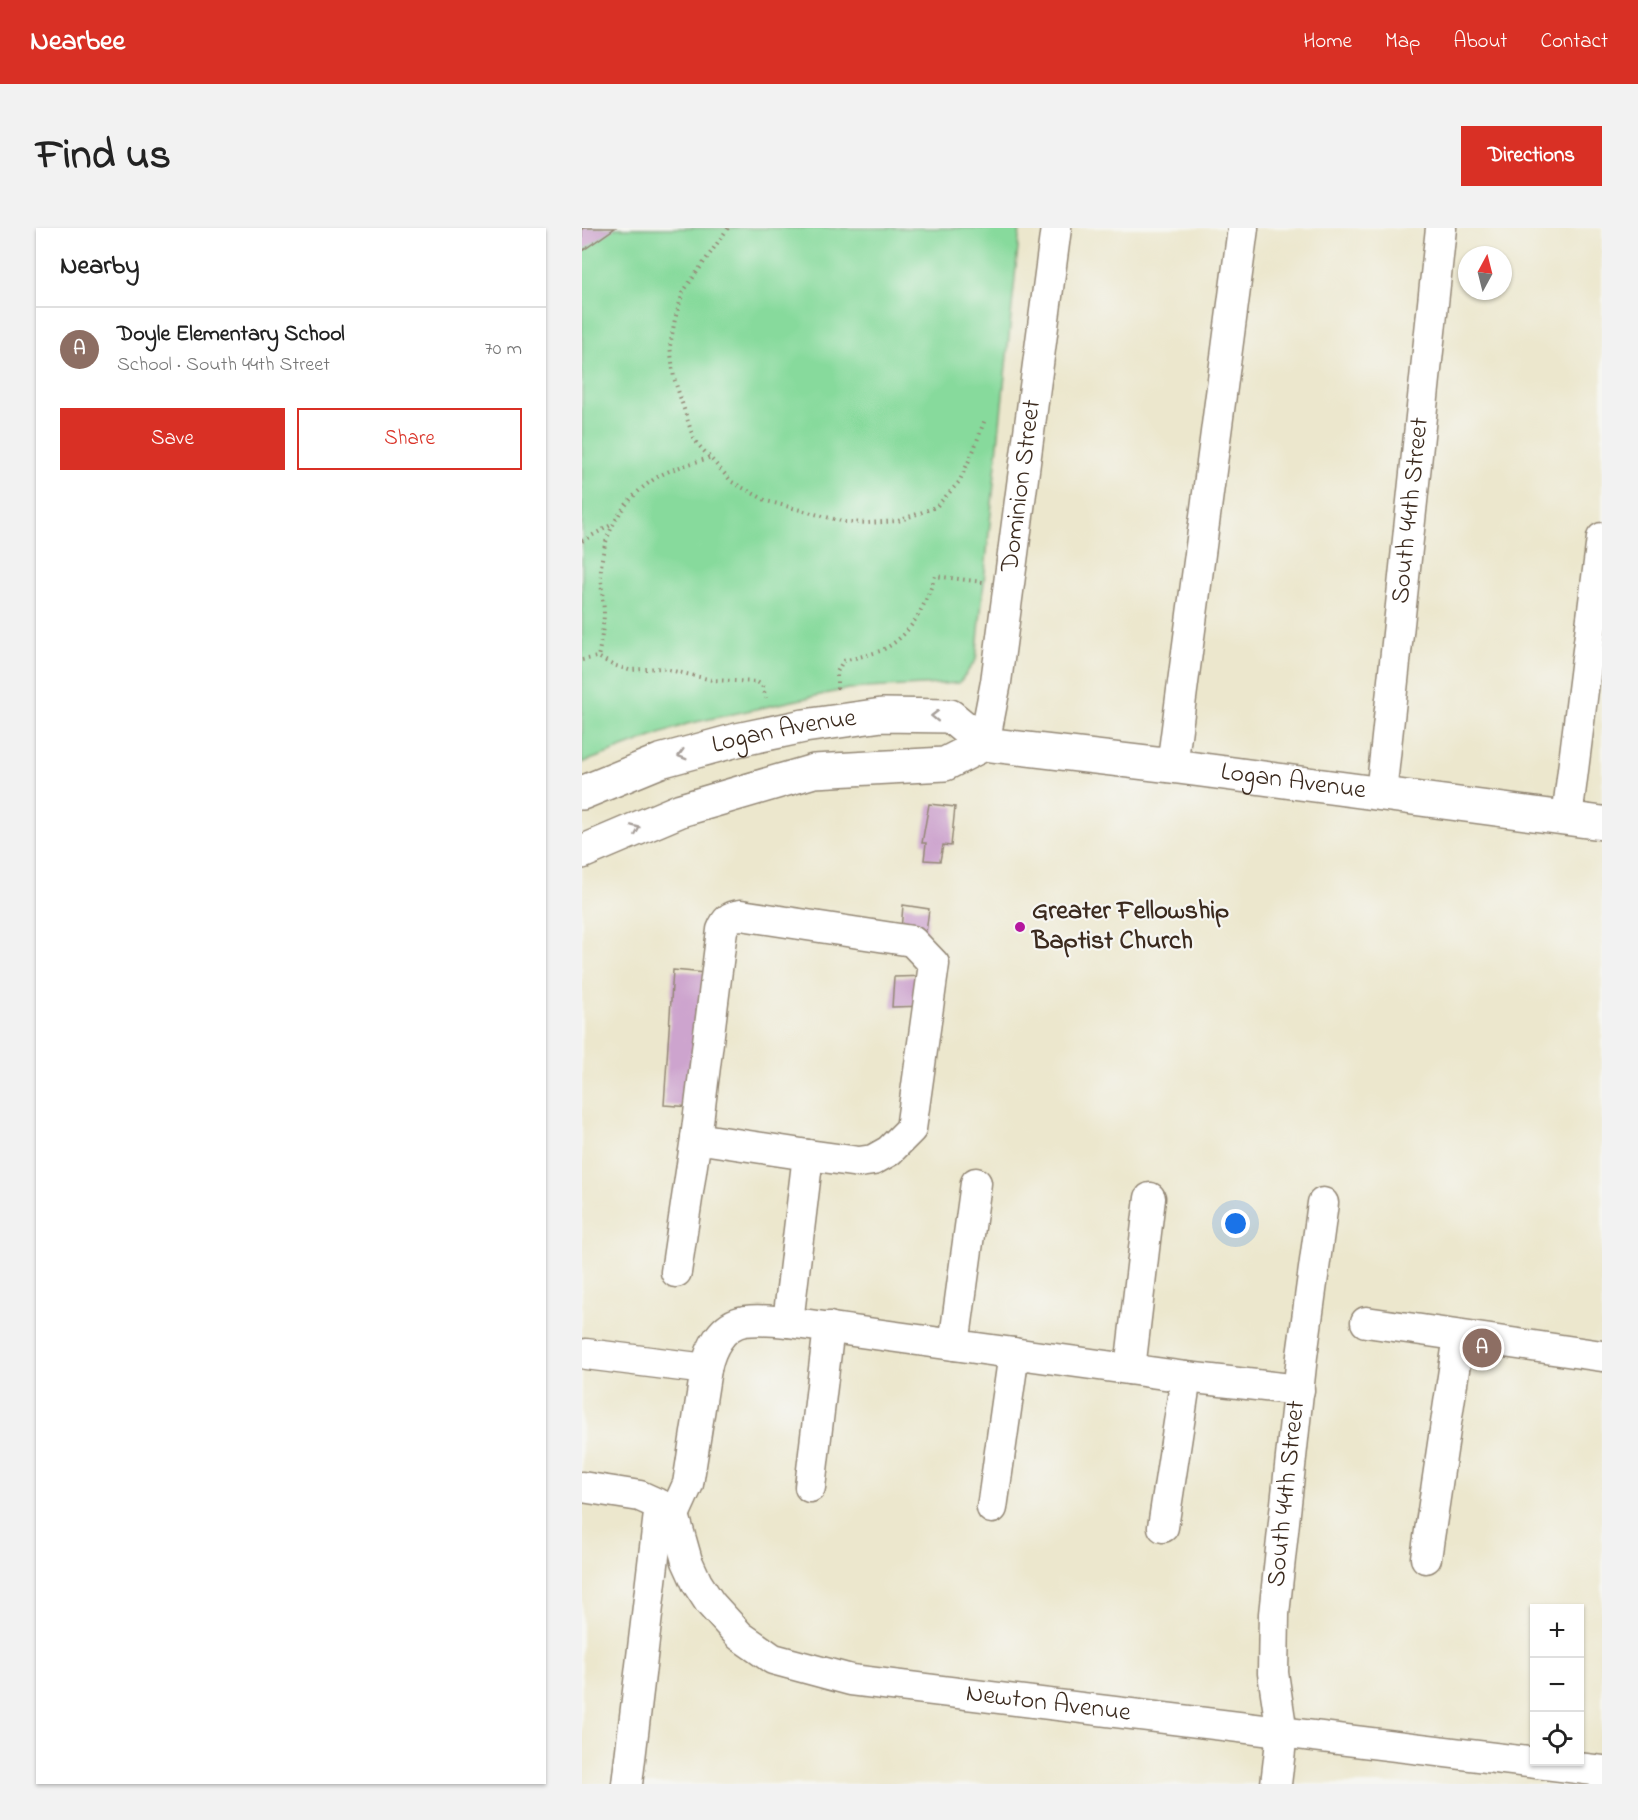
<!DOCTYPE html>
<meta charset="utf-8">
<style>
body{margin:0;font-family:"Indie Flower",sans-serif;background:#f2f2f2;color:#222}
.controls{position:absolute;right:18px;bottom:18px;display:grid;overflow:hidden;border-radius:0px;box-shadow:0 2px 4px #0004}
.controls button{width:54px;height:54px;display:grid;place-items:center;padding:0;border:0;border-bottom:2px solid #e0e0e0;background:#fff;color:#222;font:30px sans-serif}
.compass{position:absolute;left:876px;top:18px;width:54px;height:54px;border-radius:50%;background:#fff;box-shadow:0 2px 4px #0004;rotate:7deg}
.you{position:absolute;left:654px;top:996px;width:21px;height:21px;margin:-15px;border:4px solid #fff;border-radius:50%;background:#1a73e8;box-shadow:0 0 0 9px #1a73e833}
.badge{display:grid;place-items:center;width:39px;height:39px;border-radius:50%;background:#d93025;color:#fff;font-size:20px;font-weight:700}
.pin{position:absolute;translate:-50% -50%;border:3px solid #fff;box-shadow:0 2px 6px #0006}
.list{margin:0;padding:0;list-style:none}
h2{display:flex;justify-content:space-between;align-items:center;height:78px;margin:0;padding:0 24px;font-size:26px}
h2 small{font-size:20px;font-weight:400;color:#767676}
.list li{display:grid;grid-template-columns:39px 1fr auto;gap:18px;align-items:center;box-sizing:border-box;height:84px;padding:0 24px;border-top:2px solid #e0e0e0}
.list b{display:block;font-size:22px;white-space:nowrap}
.list p{margin:0;font-size:20px;white-space:nowrap;color:#767676}
.list em{font-size:20px;font-style:normal;color:#767676}
.actions{display:flex;gap:12px;padding:18px 24px}
.actions a{flex:1;padding:14px 0;border:2px solid #d93025;border-radius:0px;text-align:center;font-size:21px;color:#d93025}
.actions .main{background:#d93025;color:#fff}
.icon{flex:none;width:33px;height:33px;fill:none;stroke:currentColor;stroke-width:2;stroke-linecap:round;stroke-linejoin:round}
.map{position:relative;flex:none;width:1020px;height:1556px;overflow:hidden;border-radius:0px}
header{display:flex;align-items:center;gap:36px;box-sizing:border-box;height:84px;padding:0 30px;background:#d93025;color:#fff}
header strong{font-size:28px}
nav{display:flex;gap:33px;margin-inline-start:auto;font-size:21px}
.intro{display:flex;align-items:center;justify-content:space-between;box-sizing:border-box;height:144px;padding:0 36px}
h1{margin:0;font-size:42px}
.button{padding:15px 27px;border-radius:0px;background:#d93025;color:#fff;font-size:21px;font-weight:700}
main{display:flex;gap:36px;padding:0 36px}
aside{flex:1;background:#fff;border-radius:0px;box-shadow:0 2px 4px #0004}
.map>svg:first-child{display:block}
</style>
<header>
<strong>Nearbee</strong>
<nav><a>Home</a><a>Map</a><a>About</a><a>Contact</a></nav>
</header>
<div class="intro"><h1>Find us</h1><a class="button">Directions</a></div>
<main>
<aside>
<h2>Nearby<small></small></h2>
<ul class="list">
<li><span class="badge" style="background:#8d6e63">A</span><div><b>Doyle Elementary School</b><p>School · South 44th Street</p></div><em>70 m</em></li>
</ul>
<div class="actions"><a class="main">Save</a><a>Share</a></div>
</aside>
<div class="map">
<svg width="1020" height="1556" viewBox="0 0 1020 1556">
<rect width="100%" height="100%" fill="#f6f6f2"/>
<filter id="ink" filterUnits="userSpaceOnUse"><feTurbulence type="fractalNoise" baseFrequency=".0167" numOctaves="2"/><feDisplacementMap in="SourceGraphic" scale="12" xChannelSelector="R" yChannelSelector="G"/><feConvolveMatrix kernelMatrix="1 2 1 2 8 2 1 2 1" color-interpolation-filters="sRGB"/></filter>
<filter id="wash" filterUnits="userSpaceOnUse"><feTurbulence type="fractalNoise" baseFrequency=".008" numOctaves="4" result="noise"/><feDisplacementMap in="SourceGraphic" scale="24" xChannelSelector="R" yChannelSelector="G"/><feGaussianBlur stdDeviation="1.35" result="paint"/><feColorMatrix in="noise" values="0 0 0 0 0 0 0 0 0 0 0 0 0 0 0 0 0 1.4 0 .05"/><feComposite in="paint" operator="in"/></filter>
<g filter="url(#wash)">
<rect width="100%" height="100%" fill="#ece7cd"/>
<path fill="#87da9c" stroke="#61825d" stroke-width="1.5" d="M0,0H438L394,432L377,455L266,461L105,496L0,535Z"/>
<g id="blocks">
<path fill="#cda4ce" d="M0,0H33L0,23Z
M347,576L373,579L369,618L361,617L358,633L342,632L344,615H340Z
M321,677L347,681L344,705L319,702Z
M91,742L123,745L110,879L82,877Z
M348,748L344,778L310,779L312,749Z"/>
</g>
</g>
<g filter="url(#ink)">
<use href="#blocks" fill-opacity="0" stroke="#948876" stroke-width="1.5"/>
<g fill="none" stroke-linecap="round" stroke-linejoin="round">
<defs>
<g id="minor">
<path id="s1" d="M402,516L414,454L474,0"/>
<path d="M590,538L661,0"/>
<path id="s2" d="M799,566L859,0"/>
<path d="M985,590L1020,310"/>
<path d="M114,910L140,702C144,692 148,688 159,687L330,713L352,736L329,901L307,923L291,932L277,934L226,927"/>
<path d="M94,1044L114,910L226,927L206,1094C192,1093 177,1091 163,1093C140,1096 128,1121 124,1141"/>
<path d="M206,1094L604,1149L717,1162"/>
<path d="M784,1094L1020,1128"/>
<path d="M372,1117L394,955"/>
<path d="M4,1126L124,1141L106,1256L92,1287"/>
<path d="M548,1141L568,970"/>
<path id="s3" d="M0,1259L58,1268L78,1277L92,1287L105,1333L115,1355L128,1375L158,1408L191,1431L269,1452L1020,1543"/>
<path d="M228,1259L247,1099"/>
<path d="M410,1280L432,1125"/>
<path d="M581,1299L604,1149"/>
<path d="M844,1330L877,1108"/>
<path d="M45,1556L78,1277"/>
<path id="s4" d="M694,1556L700,1505L691,1445L692,1386L720,1128L741,975"/>
</g>
<g id="major">
<path id="s5" d="M0,565L78,533L155,512L222,498L300,487L368,488L402,516L590,538L1020,595"/>
<path d="M0,624L99,582L232,543L363,536L402,516"/>
</g>
</defs>
<use href="#minor" stroke="#948876" stroke-width="33"/>
<use href="#major" stroke="#948876" stroke-width="36"/>
<path stroke="#948876" stroke-width="4" stroke-dasharray="1.5 4.5" stroke-linecap="butt" d="M146,0L101,64L93,91L88,118L92,150L112,212L150,254L185,273L263,294L286,295L316,293L354,279L377,254L391,224L403,191
M127,230C111,235 94,239 79,247C45,266 21,302 19,341C18,356 22,372 22,387C21,401 19,415 16,429L31,437L47,442L79,440L130,452L175,454L180,457L184,470
M0,313L31,296
M0,432L16,429
M255,461V444L261,433C273,430 286,427 298,423C329,409 343,378 353,348L401,354"/>
<use href="#minor" stroke="#fff" stroke-width="30"/>
<use href="#major" stroke="#fff" stroke-width="33"/>
</g>
<defs><path id="oneway-chevron" d="M-2-3.5L2.5 0L-2 3.5" fill="none" stroke-width="1.6" stroke-linecap="round" stroke-linejoin="round" transform="scale(1.5)"/></defs>
<g stroke="#a79f9a">
<use href="#oneway-chevron" transform="translate(353 488) rotate(-179)"/>
<use href="#oneway-chevron" transform="translate(100 527) rotate(164)"/>
<use href="#oneway-chevron" transform="translate(54 601) rotate(-23)"/>
</g>
</g>
<circle fill="#b5179e" stroke="#f6f6f2" stroke-width="2" cx="438" cy="699" r="6"/>
<g text-anchor="middle" dominant-baseline="central" stroke-width="4.5" stroke-linejoin="round" paint-order="stroke">
<g font-size="26" fill="#3b2a1e" stroke="#f6f6f2">
<text stroke="none"><textPath href="#s1" startOffset="261">Dominion Street</textPath></text>
<text stroke="none"><textPath href="#s2" startOffset="285">South 44th Street</textPath></text>
<text stroke="none"><textPath href="#s5" startOffset="212">Logan Avenue</textPath></text>
<text stroke="none"><textPath href="#s5" startOffset="735">Logan Avenue</textPath></text>
<text stroke="none"><textPath href="#s4" startOffset="292">South 44th Street</textPath></text>
<text stroke="none"><textPath href="#s3" startOffset="558">Newton Avenue</textPath></text>
</g>
<g font-size="26" font-weight="bold" fill="#3b2a1e" stroke="#f6f6f2" text-anchor="start">
<text x="450" y="684">Greater Fellowship<tspan x="450" dy="30">Baptist Church</tspan></text>
</g>
</g>
</svg>
<div class="controls">
<button>+</button>
<button>−</button>
<button><svg class="icon" aria-label="locate" viewBox="0 0 24 24"><circle cx="12" cy="12" r="6"/><path d="M12 2v4M12 18v4M2 12h4M18 12h4"/></svg></button>
</div>
<svg class="compass" viewBox="-18 -18 36 36"><path d="M0-13l5 13h-10z" fill="#e53935"/><path d="M0 13l5-13h-10z" fill="#767676"/></svg>
<div class="you"></div>
<div class="pin badge" style="left:900px;top:1120px;background:#8d6e63">A</div>
</div>
</main>
